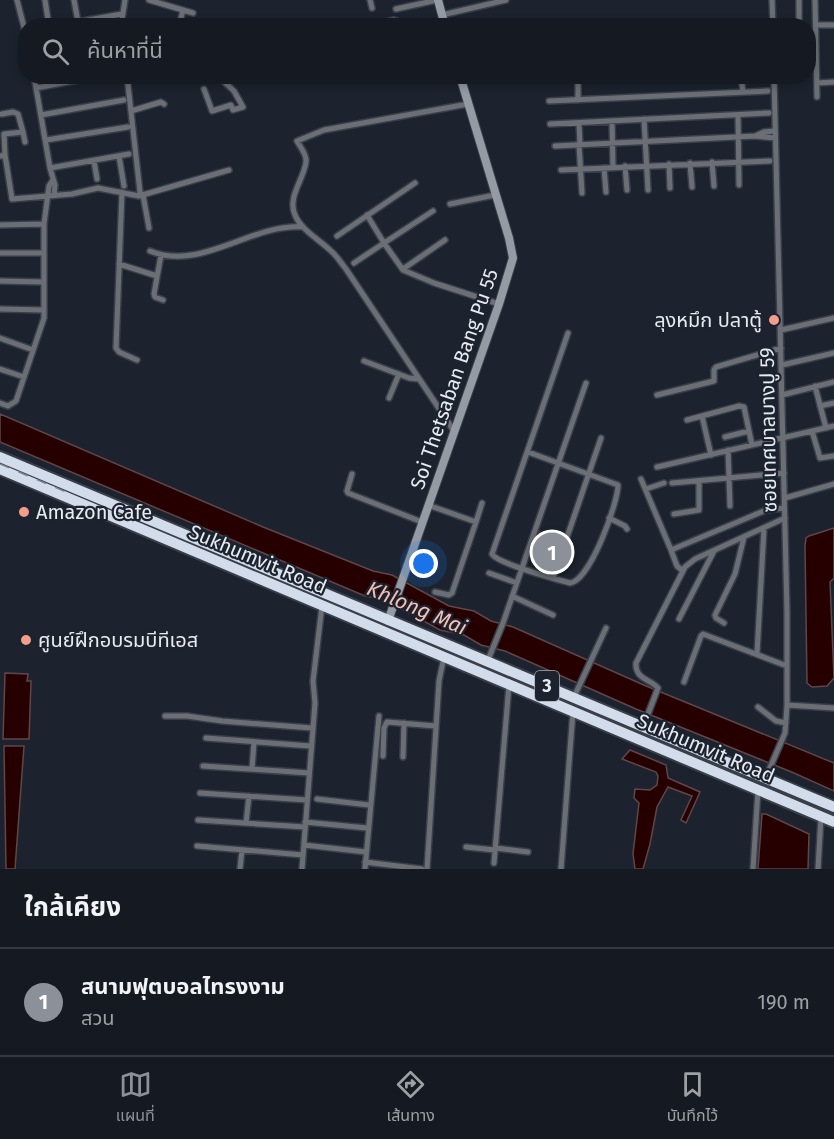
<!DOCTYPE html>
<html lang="th">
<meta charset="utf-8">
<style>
body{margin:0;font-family:"Fira Sans","Noto Sans Thai",sans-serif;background:#22272f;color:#f1f3f6}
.you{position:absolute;left:424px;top:564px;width:21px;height:21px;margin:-15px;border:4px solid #fff;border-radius:50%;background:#1a73e8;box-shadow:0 0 0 9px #1a73e833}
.badge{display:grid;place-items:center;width:39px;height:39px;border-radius:50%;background:#8c9099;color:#fff;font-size:20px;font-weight:700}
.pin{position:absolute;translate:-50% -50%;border:3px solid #fff;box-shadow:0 2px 6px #0006}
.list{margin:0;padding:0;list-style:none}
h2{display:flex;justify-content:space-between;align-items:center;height:78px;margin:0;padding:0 24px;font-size:26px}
h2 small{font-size:20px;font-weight:400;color:#9da1a5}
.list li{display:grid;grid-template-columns:39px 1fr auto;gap:18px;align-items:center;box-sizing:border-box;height:108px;padding:0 24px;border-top:2px solid #343840}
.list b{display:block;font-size:22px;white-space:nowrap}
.list p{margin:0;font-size:20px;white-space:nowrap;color:#9da1a5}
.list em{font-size:20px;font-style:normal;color:#9da1a5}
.icon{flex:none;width:33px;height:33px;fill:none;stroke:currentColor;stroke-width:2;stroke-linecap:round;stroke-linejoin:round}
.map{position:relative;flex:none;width:834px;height:869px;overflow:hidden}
.search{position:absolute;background:#151a22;box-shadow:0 3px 9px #0003;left:18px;right:18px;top:18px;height:66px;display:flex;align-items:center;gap:15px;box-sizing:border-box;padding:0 21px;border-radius:24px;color:#9da1a5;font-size:22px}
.sheet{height:186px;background:#151a22}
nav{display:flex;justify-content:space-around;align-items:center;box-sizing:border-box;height:84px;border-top:2px solid #343840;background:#151a22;font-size:16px;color:#9da1a5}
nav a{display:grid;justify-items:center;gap:3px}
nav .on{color:#8c9099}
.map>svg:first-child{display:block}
</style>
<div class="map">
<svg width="834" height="869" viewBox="0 0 834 869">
<rect width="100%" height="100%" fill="#1c232e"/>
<path fill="#652c22" d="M536,526L560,555L556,565L533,535Z"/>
<path fill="#260000" stroke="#604649" stroke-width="1.5" d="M0,414L263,527L373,571L392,575L449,606L474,611L491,621L513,627L646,686L834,763V791L794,773L636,709L505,651L481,645L464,635L440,630L384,599L365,596L0,442Z
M834,528V578L830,582L834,678L827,686L812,687L807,683L805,546L806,538L809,536Z
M5,673L28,674L27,681H31L29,739H3Z
M4,746H24L15,869H6Z
M630,750L666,765L668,778L700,792L686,823L681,820L692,796L668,787L657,807L650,844L643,869H635L633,854L639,803L634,798L635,789L650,790L657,785L658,776L656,772L622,759Z
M762,814H766L809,834L808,869H758Z"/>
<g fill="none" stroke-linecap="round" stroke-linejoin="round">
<defs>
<path id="street" d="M17,0L26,35
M45,0L49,26
M74,0L78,22
M149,0L193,13
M370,0L372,8
M772,0L773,26
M799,0V26
M815,0L817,97
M396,9L437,0
M442,15L506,0
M816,25H834
M54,26L122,14
M121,26L125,0
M179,26L183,10
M370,26L394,20L397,21L398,26
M34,76L50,168L55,185L54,195
M741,76L743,92
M578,78V100
M550,80L619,76
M817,83L834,82
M36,88L99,76
M204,89L212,111L231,105L233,110L243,107L234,91L218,76
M549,101L768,91
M131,111L161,102L164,104
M2,114L13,112L18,114L23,132
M41,115L124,100
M738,115L739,185
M644,119L648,190
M612,121L613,167
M579,123L580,145
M550,124L769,113
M755,136L764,132L774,131
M46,140L128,127
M579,145L582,193
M555,146L755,136L775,138
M5,155L12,199L72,194L98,188L139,196L140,192L127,76
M0,156L5,155L4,134L23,132L25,142
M119,156L124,186
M94,161L97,179
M712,162L714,186
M690,163L692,187
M669,164L670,188
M625,166L627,190
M50,168L129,154
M604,168L606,192
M561,170L770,161
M122,192L116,348L119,352L137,360
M143,195L149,228
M139,196L229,170
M450,204L495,195
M367,215L384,243L433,211
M0,225L44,224
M337,236L415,183
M150,251C202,272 251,223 303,227
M0,253H44
M161,255L154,294L155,297L163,300
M354,263L384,243L403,270L434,283L499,304
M119,264L157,276
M403,269L445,240
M0,281L43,282
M0,309L44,310
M781,330L834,318
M0,338L33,350
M364,361L409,378L418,379
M782,365L834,353
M0,369L24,377
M815,386L826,428
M657,395L714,381V370L716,367L781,348
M782,395L834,382
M389,398L399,374
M0,403L8,406L16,401L44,318V224L49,186L53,180
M820,406L834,403
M702,416L711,455
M687,420L739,406L744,407L752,445
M454,431L346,269C341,263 337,256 331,251C320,240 301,230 295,215C287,197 304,179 306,162C307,154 300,147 297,141L324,130L468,104
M812,431L820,458L834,456
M725,437L749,431
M728,450L730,506
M528,452L618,485C618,503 590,581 570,583C555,579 497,563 492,554L568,333
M657,467L834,426
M352,474L347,491L348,493L422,522
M641,479L671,550L766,510L784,508
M672,483L784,473
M646,489L664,483
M785,498L834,484
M428,505L476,522L482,503
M674,514L699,510V481
M609,518L625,526L627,529
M671,550L677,566L683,571
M489,573L517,583
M553,578L601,438
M435,592L449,595L452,593L476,522
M512,596L553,615
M679,619L714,551
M724,623L716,618L715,615L735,574L744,537
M757,654L764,528
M488,660L503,623L586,383
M684,682L701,636L703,634L787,666
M574,697L606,628
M787,705L834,708
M758,707L776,721L786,723
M165,716H187L222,721L312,728
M643,727L658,688C650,679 635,679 636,663L685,567L695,559L785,518
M206,738L310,746
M383,756L384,728L387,722L436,726
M403,757L404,723
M203,766L309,773
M252,769L254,742
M766,777L785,733L787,705V612L774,76
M200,793L307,800
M317,799L369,805
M198,820L305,827
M305,822L367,828
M246,823L249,796
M304,845L366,852
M197,846L303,855
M466,847L495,850
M495,848L528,852
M365,862L422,869
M494,863L509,685
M240,869L242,850
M302,869L315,703L313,681L322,606
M365,869L379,716
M427,869L439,681L444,657
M561,869L573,711
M753,869L758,790
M818,869L821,817"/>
<path id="secondary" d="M438,0L445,26
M388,621L499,304L513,258L509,238L460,76"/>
<path id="highway" d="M0,457L834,807
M0,469L834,822"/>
</defs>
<use href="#street" stroke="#383f4a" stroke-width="8"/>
<use href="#secondary" stroke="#383f4a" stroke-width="10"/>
<use href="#highway" stroke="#383f4a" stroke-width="14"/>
<use href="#street" stroke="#6b6f75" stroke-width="5"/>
<use href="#secondary" stroke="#959ba5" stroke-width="8"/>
<use href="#highway" stroke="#d3dceb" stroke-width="10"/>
<path stroke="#7a8089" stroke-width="1.5" stroke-dasharray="10 10" stroke-linecap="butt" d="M0,464L66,492"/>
</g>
<g fill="#f49d8c" stroke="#1c232e" stroke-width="2">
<circle cx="774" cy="320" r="6"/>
<circle cx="24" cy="512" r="6"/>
<circle cx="26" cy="640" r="6"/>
</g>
<g text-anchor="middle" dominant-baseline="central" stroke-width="4.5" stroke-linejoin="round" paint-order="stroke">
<rect fill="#1c232e" stroke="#aaafb8" stroke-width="1.5" x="535" y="671" width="24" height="30" rx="4.5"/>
<g font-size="18" font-weight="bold" fill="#e7ebf3">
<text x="547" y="686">3</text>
</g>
<g font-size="20" fill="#e7ebf3" stroke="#1c232e" text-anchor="start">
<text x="762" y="320" text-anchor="end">ลุงหมึก ปลาตู้</text>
<text x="36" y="512">Amazon Cafe</text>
<text x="38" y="640">ศูนย์ฝึกอบรมบีทีเอส</text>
</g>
<g font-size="20" fill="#e7ebf3" stroke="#1c232e">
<text transform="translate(454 379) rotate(-71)">Soi Thetsaban Bang Pu 55</text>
<text transform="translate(768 430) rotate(-91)">ซอยเทศบาลบางปู 59</text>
<text transform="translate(258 559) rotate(23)">Sukhumvit Road</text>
<text transform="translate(706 748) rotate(23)">Sukhumvit Road</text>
</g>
<g font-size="21" font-style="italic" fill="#f9bfb3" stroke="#1c232e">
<text transform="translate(417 608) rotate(23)">Khlong Mai</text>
</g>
</g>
</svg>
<div class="you"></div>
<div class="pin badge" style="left:552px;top:552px">1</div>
<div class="search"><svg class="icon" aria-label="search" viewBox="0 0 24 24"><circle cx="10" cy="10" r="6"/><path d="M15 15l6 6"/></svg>ค้นหาที่นี่</div>
</div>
<section class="sheet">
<h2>ใกล้เคียง<small></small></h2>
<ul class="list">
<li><span class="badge">1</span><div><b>สนามฟุตบอลไทรงงาม</b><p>สวน</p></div><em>190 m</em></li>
</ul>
</section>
<nav>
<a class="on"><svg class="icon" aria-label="map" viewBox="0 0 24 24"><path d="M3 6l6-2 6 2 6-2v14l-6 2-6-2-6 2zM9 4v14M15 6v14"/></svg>แผนที่</a>
<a><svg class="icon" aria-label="directions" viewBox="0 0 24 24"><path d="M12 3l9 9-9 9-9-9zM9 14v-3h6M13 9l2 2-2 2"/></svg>เส้นทาง</a>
<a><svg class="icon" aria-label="saved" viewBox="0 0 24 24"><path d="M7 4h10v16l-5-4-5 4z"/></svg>บันทึกไว้</a>
</nav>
